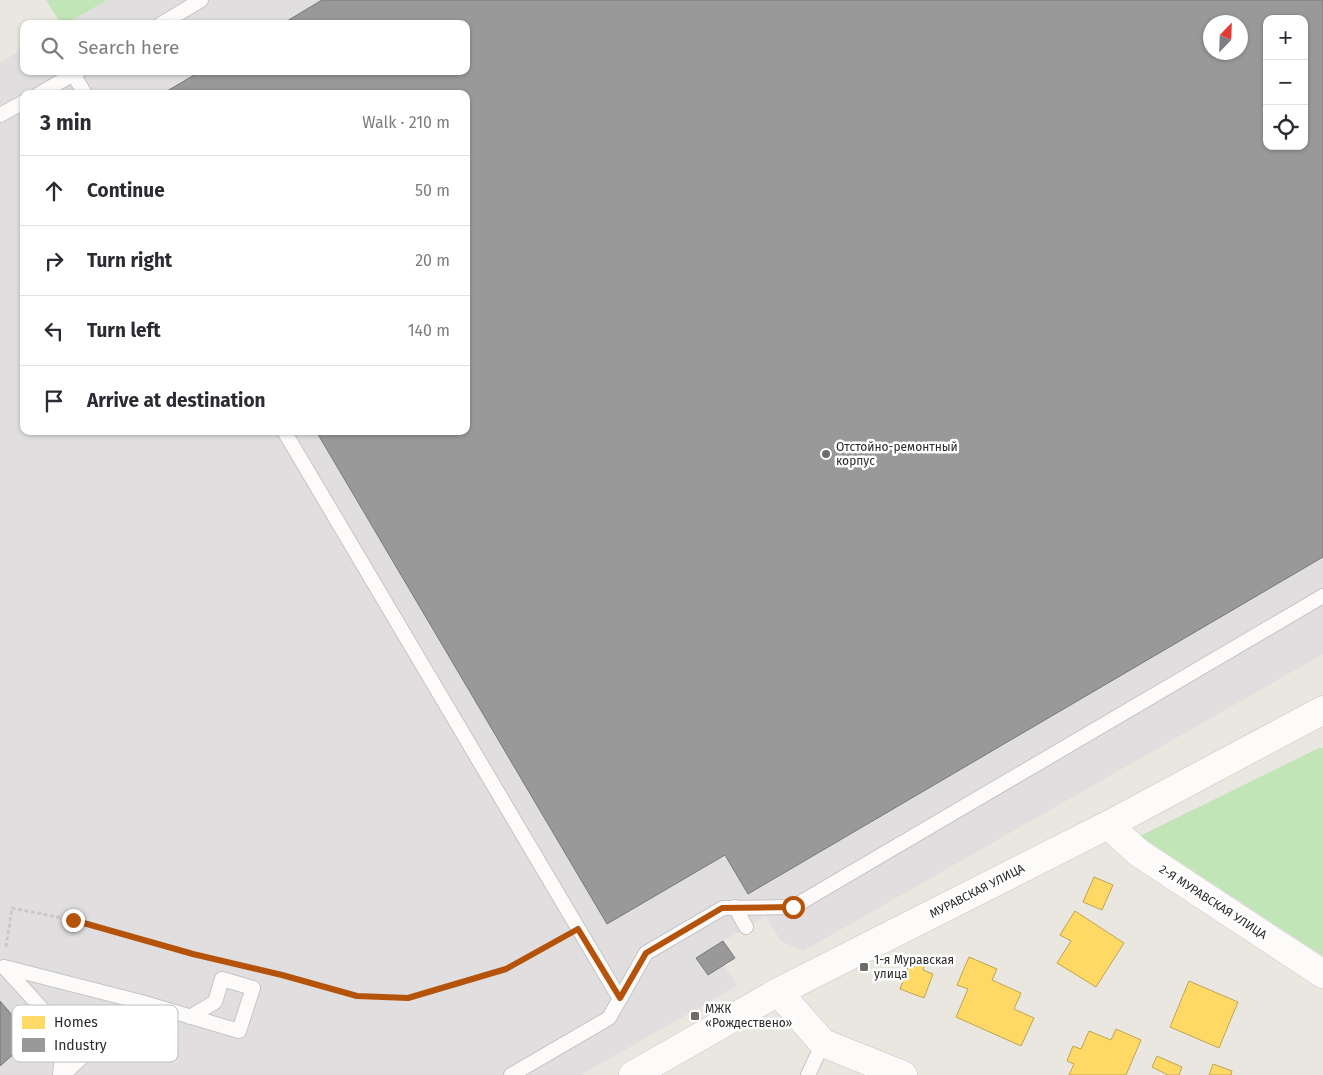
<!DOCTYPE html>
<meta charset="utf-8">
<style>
body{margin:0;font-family:"Fira Sans",sans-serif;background:#f2f2f3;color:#2b2b33}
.controls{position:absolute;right:15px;top:15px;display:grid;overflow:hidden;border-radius:10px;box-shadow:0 1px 4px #0004}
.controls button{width:45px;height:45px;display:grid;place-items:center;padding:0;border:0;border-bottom:1px solid #e1e1e2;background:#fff;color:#2b2b33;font:25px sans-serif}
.compass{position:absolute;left:1203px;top:15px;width:45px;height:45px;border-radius:50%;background:#fff;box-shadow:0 1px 4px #0004;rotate:23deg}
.stop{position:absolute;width:15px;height:15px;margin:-11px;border:4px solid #b45309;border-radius:50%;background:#fff}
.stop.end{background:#b45309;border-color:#fff;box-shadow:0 1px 5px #0008}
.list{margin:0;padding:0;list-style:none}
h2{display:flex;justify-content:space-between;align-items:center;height:65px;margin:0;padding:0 20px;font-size:21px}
h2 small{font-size:16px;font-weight:400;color:#7c7c81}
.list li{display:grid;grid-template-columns:32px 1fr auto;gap:15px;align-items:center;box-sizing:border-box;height:70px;padding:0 20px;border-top:1px solid #e1e1e2}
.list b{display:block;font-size:19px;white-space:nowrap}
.list em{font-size:16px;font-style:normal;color:#7c7c81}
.icon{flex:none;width:28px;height:28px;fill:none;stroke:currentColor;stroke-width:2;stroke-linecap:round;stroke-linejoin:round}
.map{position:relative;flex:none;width:1323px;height:1075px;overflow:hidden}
.search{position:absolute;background:#fff;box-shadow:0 1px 4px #0004;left:20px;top:20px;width:450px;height:55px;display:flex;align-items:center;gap:12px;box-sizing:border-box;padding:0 18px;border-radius:10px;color:#7c7c81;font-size:19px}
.panel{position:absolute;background:#fff;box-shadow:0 1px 4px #0004;left:20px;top:90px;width:450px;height:345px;border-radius:10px}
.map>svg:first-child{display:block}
</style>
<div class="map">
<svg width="1323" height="1075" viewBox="0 0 1323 1075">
<rect width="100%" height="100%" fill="#e9e7e0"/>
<path fill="#e1dedf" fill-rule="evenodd" d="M107,0H1323V654L803,951L781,941L766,916L723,941L735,958L724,965L737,986L581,1075H0V63L24,48V71H466V24H66ZM1267,19H1304V146H1267ZM1210,22H1240V52H1210ZM24,94H466V431H24Z"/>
<path fill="#c2e5b8" d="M46,0H107L66,24H61Z
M1319,748H1323V956L1140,836Z"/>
<path fill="#ffd966" stroke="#bfa454" d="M1094,877L1113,885L1102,910L1083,902Z
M1075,911L1124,943L1096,987L1057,963L1071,941L1060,935Z
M912,956L926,962L923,970L933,974L924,998L900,989Z
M969,957L997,969L992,980L1021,993L1014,1009L1034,1018L1021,1046L956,1017L968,989L957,985Z
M1189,981L1238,1002L1219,1048L1170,1027Z
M1116,1029L1141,1040L1126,1075H1069L1074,1064L1067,1061L1073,1046L1081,1049L1089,1031L1111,1040Z
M1157,1056L1182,1067L1179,1075H1168L1152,1067Z
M1213,1064L1232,1071L1231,1075H1209Z"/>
<path fill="#999" stroke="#787878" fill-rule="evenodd" d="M322,0H1323V557L748,894L725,855L607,924L316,431H466V94H162L201,71H466V24H282ZM1267,19H1304V146H1267ZM1210,22H1240V52H1210Z
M723,941L735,958L708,975L696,958Z
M0,1001L32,1038L0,1066Z"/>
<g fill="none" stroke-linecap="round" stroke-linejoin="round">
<defs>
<path id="lane" d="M161,24L201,0
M73,74L85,94
M39,94L79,71
M0,115L24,102
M284,431L620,999
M735,907L746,927
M4,967L141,1002
M4,967L64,1033L60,1075
M63,1075L141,1002L239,1031L253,988L222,979L215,1002L190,1017
M511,1075L609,1018L646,953L723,908L793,907L1323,596
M808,1075L823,1043"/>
<path id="street" d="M1108,825L1139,853L1323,974
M778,992L823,1043L903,1075
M633,1075L778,992L1108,825L1323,710"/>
</defs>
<use href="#lane" stroke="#c6c5c5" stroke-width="16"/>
<use href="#street" stroke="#c6c5c5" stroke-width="29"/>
<path stroke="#cac9c8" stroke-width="3" stroke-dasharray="4 2.5" stroke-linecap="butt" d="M6,947L12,908L73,920L215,960
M265,971L357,996L409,998L505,969L563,938"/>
<use href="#lane" stroke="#fcfbfa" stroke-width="14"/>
<use href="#street" stroke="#fcfbfa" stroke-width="28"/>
</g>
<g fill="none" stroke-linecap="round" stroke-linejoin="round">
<path stroke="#b45309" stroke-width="6" d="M73,920L193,954L282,975L357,996L408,998L506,969L578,929L620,998L646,953L722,908L793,907"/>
</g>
<g fill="#6d6c6a" stroke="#fff" stroke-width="2">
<circle cx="826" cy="454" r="5"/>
<rect x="859" y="962" width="10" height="10" rx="2.5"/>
<rect x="690" y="1011" width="10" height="10" rx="2.5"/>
</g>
<g text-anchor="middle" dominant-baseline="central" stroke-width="5" stroke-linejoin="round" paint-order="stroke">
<g font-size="12" fill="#2a2a2a" stroke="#fff" text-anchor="start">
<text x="836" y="447">Отстойно-ремонтный<tspan x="836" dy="14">корпус</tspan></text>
<text x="874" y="960">1-я Муравская<tspan x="874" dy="14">улица</tspan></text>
<text x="705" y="1009">МЖК<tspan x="705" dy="14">«Рождествено»</tspan></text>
</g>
<g font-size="12" fill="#2a2a2a" stroke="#fff">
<text transform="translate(977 891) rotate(-27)">МУРАВСКАЯ УЛИЦА</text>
<text transform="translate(1213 902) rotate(33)">2-Я МУРАВСКАЯ УЛИЦА</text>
</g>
</g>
<rect x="12" y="1005" width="166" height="57" rx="8" fill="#fff" stroke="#bfbfbf" stroke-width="1"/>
<rect x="22" y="1016" width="23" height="13" fill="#ffd966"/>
<rect x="22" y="1038" width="23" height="14" fill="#999"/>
<g font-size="14" fill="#2a2a2a">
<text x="54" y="1027">Homes</text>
<text x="54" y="1050">Industry</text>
</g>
</svg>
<div class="controls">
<button>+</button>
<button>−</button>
<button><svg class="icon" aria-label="locate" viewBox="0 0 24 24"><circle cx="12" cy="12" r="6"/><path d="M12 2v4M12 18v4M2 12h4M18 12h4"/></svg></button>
</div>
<svg class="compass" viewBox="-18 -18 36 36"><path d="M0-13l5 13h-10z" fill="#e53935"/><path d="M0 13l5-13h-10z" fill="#7c7c81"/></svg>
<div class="stop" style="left:793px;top:907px"></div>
<div class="stop end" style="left:73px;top:920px"></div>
<div class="search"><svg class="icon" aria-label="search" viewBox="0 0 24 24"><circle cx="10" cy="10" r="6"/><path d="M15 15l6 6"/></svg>Search here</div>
<section class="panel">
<h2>3 min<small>Walk · 210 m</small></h2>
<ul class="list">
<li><svg class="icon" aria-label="ahead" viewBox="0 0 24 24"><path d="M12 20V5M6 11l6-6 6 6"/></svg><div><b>Continue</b></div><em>50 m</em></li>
<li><svg class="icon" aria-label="right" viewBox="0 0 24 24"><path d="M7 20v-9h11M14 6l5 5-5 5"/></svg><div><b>Turn right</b></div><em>20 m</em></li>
<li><svg class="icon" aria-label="left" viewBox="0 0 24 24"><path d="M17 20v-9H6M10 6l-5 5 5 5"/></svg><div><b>Turn left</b></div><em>140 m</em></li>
<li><svg class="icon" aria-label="arrive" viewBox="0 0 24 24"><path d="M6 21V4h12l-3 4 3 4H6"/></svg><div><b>Arrive at destination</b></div></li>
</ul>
</section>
</div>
